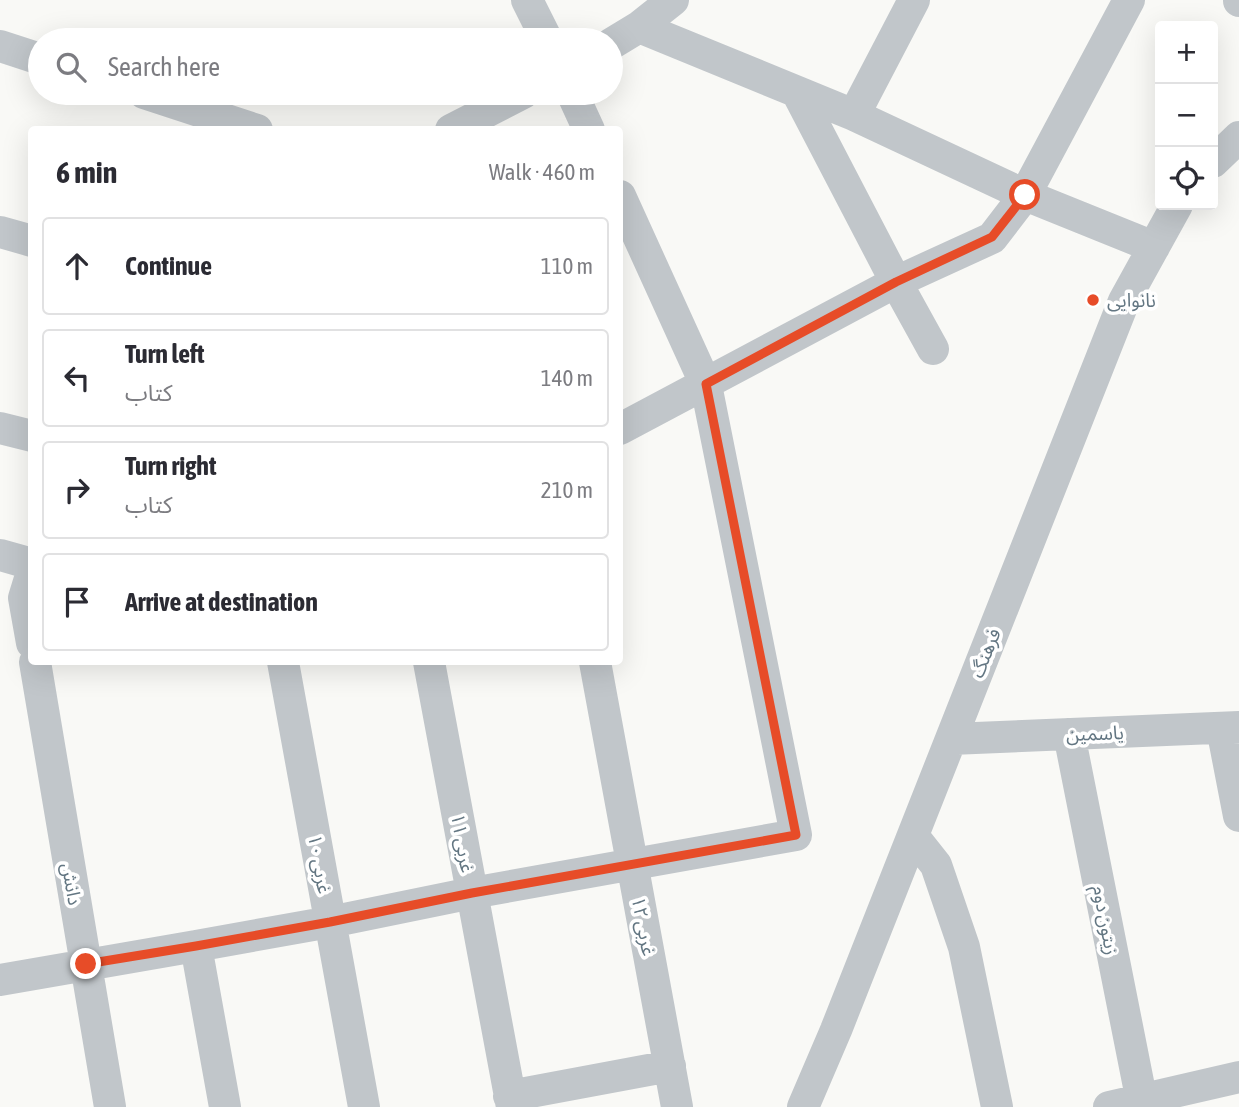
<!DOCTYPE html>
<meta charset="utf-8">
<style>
body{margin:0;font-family:"Asap Condensed","Noto Sans Arabic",sans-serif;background:#f7f7f7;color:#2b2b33}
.controls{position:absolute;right:21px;top:21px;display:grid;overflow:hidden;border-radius:7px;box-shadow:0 7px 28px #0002}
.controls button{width:63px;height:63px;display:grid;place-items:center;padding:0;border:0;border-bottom:2px solid #e1e1e2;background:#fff;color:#2b2b33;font:35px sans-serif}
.stop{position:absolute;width:21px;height:21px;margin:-16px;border:5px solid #e74c28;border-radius:50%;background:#fff}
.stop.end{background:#e74c28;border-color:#fff;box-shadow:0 2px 7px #0008}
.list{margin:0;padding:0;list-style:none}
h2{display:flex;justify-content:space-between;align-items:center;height:91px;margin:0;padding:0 28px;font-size:30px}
h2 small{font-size:23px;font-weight:400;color:#7c7c81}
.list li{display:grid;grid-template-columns:46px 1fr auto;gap:21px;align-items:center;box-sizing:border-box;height:98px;margin:0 14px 14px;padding:0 14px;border:2px solid #e1e1e2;border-radius:7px}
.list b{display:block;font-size:26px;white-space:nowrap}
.list p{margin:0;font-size:23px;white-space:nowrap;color:#7c7c81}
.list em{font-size:23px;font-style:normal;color:#7c7c81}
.icon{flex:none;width:38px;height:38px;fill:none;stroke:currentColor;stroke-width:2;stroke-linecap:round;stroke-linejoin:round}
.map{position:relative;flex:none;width:1239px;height:1107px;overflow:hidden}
.search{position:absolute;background:#fff;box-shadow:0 7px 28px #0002;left:28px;top:28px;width:595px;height:77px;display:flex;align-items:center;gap:18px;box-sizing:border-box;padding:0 24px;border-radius:38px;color:#7c7c81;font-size:26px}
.panel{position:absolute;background:#fff;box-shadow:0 7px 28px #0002;left:28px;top:126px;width:595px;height:539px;border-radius:7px}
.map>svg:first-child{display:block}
</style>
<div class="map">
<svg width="1239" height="1107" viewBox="0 0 1239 1107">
<rect width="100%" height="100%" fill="#f9f9f6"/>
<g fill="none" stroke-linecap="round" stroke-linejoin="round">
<path stroke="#c1c6ca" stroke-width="32" d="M527,0L547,40
M1239,0V1
M639,27L854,115L1025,195L1154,247
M611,44L639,27L673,0
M0,46L40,59
M797,92L896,282L933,349
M144,93L257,130
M572,93L589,130
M854,115L914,0
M451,130L523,93
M1213,162L1239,137
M0,232L32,241
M0,428L32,436
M620,429L896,282L992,238L1025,195L1129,0
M0,555L32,564
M32,572L24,598L32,643
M35,662L110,1107
M283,662L364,1107
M429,662L512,1107
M595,662L677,1107
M1222,728L1239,816
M1069,734L1143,1107
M951,739L1239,727
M913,836L936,865L964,947L997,1107
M196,946L225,1107
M0,980L196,946L330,922L472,893L796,835L706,385L620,196
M509,1096L670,1066
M803,1107L836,1030L1124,301L1177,205
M1109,1107L1239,1077"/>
</g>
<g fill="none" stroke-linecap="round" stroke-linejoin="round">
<path stroke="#e74c28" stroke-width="9" d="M86,964L196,946L330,922L472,893L796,835L706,384L896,282L992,237L1025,195"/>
</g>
<circle fill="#e74c28" stroke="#fff" stroke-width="2.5" cx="1093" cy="300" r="7"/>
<g text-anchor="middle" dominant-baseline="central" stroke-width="7" stroke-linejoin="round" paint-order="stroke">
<g font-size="19" fill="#637682" stroke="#fff" text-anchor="start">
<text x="1107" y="300">نانوایی</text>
</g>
<g font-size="19" fill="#637682" stroke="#fff">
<text transform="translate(985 653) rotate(-68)">فرهنگ</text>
<text transform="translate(1095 733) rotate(-2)">یاسمین</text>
<text transform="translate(463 843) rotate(80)">غربی ۱۱</text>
<text transform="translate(320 864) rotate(80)">غربی ۱۰</text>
<text transform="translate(72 884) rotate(80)">دانش</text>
<text transform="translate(1106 920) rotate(79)">زیتون دوم</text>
<text transform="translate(644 926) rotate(79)">غربی ۱۲</text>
</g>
</g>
</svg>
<div class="controls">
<button>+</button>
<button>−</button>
<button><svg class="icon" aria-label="locate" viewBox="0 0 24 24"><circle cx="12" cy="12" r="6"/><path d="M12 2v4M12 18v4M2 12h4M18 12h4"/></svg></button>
</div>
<div class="stop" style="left:1025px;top:195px"></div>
<div class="stop end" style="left:86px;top:964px"></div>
<div class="search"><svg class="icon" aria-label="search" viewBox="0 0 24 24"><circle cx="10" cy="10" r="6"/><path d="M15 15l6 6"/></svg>Search here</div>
<section class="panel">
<h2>6 min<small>Walk · 460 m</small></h2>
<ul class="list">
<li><svg class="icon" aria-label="ahead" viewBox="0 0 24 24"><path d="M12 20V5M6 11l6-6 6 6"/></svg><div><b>Continue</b></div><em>110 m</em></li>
<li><svg class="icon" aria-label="left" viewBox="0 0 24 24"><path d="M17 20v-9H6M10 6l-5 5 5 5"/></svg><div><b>Turn left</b><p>کتاب</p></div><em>140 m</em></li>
<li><svg class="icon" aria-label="right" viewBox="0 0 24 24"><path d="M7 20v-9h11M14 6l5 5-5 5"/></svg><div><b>Turn right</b><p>کتاب</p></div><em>210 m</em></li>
<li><svg class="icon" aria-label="arrive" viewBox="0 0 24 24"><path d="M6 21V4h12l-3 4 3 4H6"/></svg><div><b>Arrive at destination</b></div></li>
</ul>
</section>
</div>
